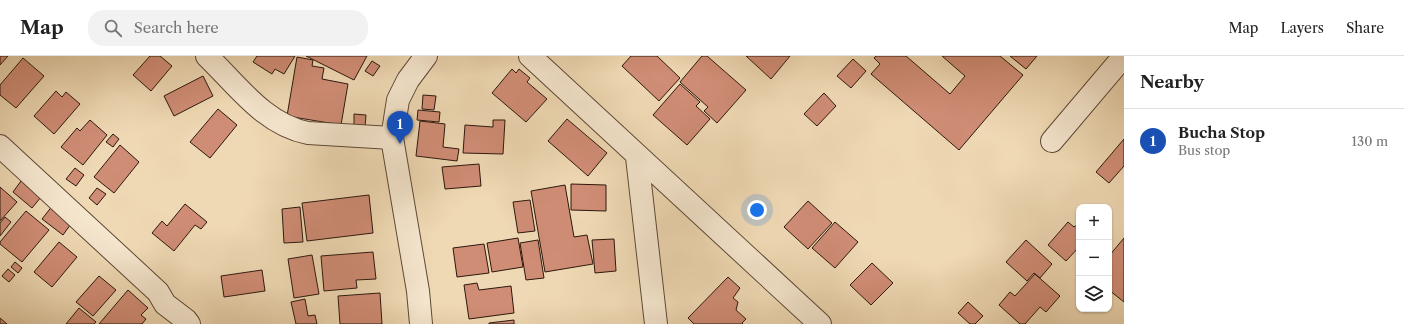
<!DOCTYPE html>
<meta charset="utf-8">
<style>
body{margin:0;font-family:"Libre Caslon Text",serif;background:#f2f2f2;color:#222}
.controls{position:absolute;right:12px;bottom:12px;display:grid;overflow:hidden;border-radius:8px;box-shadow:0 1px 3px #0004}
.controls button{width:36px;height:36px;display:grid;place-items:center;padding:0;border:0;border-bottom:1px solid #e0e0e0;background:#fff;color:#222;font:20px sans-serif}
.you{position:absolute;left:757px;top:154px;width:14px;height:14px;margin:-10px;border:3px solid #fff;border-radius:50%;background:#1a73e8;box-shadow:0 0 0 6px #1a73e833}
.badge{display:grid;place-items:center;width:26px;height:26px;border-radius:50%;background:#8f2418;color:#fff;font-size:13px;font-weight:700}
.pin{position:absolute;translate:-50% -33px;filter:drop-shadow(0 1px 2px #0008)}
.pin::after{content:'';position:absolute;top:21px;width:14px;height:12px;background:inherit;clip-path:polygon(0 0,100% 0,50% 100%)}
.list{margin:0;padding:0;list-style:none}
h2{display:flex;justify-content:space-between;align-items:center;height:52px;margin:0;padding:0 16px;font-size:17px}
h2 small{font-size:13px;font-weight:400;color:#767676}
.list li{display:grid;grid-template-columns:26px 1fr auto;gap:12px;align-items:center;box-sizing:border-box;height:64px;padding:0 16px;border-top:1px solid #e0e0e0}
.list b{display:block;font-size:15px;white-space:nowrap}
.list p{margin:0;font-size:13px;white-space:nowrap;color:#767676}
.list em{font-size:13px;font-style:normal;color:#767676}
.icon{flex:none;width:22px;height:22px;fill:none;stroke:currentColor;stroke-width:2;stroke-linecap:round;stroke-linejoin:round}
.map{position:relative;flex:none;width:1124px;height:268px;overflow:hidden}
header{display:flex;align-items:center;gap:24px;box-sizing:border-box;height:56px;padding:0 20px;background:#fff;border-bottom:1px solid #e0e0e0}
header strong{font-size:19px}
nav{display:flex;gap:22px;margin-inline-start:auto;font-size:14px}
.search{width:280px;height:36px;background:#f2f2f2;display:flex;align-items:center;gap:10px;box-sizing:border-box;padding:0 14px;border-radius:16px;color:#767676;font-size:15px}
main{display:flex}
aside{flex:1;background:#fff}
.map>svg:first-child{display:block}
</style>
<header>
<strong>Map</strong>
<div class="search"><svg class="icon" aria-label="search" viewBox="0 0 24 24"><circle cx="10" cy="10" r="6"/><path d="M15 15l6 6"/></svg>Search here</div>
<nav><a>Map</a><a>Layers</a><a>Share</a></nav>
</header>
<main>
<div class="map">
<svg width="1124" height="268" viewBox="0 0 1124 268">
<rect width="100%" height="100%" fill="#efd9b4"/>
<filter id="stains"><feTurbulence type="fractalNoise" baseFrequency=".005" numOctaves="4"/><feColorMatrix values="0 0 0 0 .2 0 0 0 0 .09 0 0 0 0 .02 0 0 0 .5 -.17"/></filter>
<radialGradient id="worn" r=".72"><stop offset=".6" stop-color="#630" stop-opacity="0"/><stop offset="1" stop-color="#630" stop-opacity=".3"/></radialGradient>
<path fill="#d08d76" stroke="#2c170c" d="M0,0H8L0,9Z
M150,0H160L172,10L151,35L133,19Z
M257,0H295L284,18L275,13L272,18L253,6Z
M306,0H367L354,24Z
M631,0H657L680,22L659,45L622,10Z
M702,0H707L746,34L717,67L704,55L708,51L680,26Z
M746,0H790L771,23Z
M876,0H906L950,38L965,20L942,0H1000L1023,19L959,94L871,18L880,8L874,2Z
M1010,0H1037L1026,13Z
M297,1L313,4L312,10L324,12L322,23L348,28L341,69L287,60Z
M23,2L44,20L16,52L0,39V29Z
M853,3L866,15L851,32L837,20Z
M372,5L380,10L373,20L365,15Z
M512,13L516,17L519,13L530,22L527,26L547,43L526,66L492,37Z
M203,20L213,40L174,60L164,40Z
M680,28L700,46L696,50L710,63L687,89L653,59Z
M56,35L62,41L66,36L80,48L54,78L34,60Z
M824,37L836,50L817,70L804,58Z
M423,39L436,40L434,54L422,53Z
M218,53L237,69L210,102L190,86Z
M418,54L440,56L439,66L417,64Z
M354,58L366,59L365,71L354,70Z
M567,63L607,97L588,120L548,85Z
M90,64L107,79L83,109L61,91L77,72L80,75Z
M493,64H505L503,98L463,97L465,69L493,71Z
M420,65L445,68L443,91L459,93L457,105L416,100Z
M113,78L119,83L113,91L106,86Z
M1124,83V110L1109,127L1096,116Z
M120,89L139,106L114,137L94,121Z
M479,108L481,130L445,133L442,111Z
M75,112L84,119L76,130L66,123Z
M21,125L41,141L32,152L13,136Z
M571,128L606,129V155L571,154Z
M565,129L574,181L587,179L593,208L545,216L531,135Z
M0,131L17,146L0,165Z
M97,132L106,138L97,149L89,142Z
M369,139L373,177L307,185L302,147Z
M530,144L535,175L518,177L513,146Z
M808,145L832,167L808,193L784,171Z
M185,148L207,166L201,173L195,169L174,195L152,177L162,165L167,170Z
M53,149L73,165L63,179L42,163Z
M300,151L303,186L284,187L282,153Z
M26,155L49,174L22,206L0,188V186Z
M5,161L11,166L0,180V167Z
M835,166L858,186L835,212L812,192Z
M1068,166L1074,171L1077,169L1079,171V191L1066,205L1048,189Z
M518,182L523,211L492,216L487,187Z
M1124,182V246L1109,234V200Z
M614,183L616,215L595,217L592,184Z
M538,184L544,222L526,224L520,187Z
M1026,184L1052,208L1040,222L1034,217L1027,225L1006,206Z
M59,186L77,201L52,231L34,216Z
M484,188L489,217L457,221L453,192Z
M373,196L376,223L356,224L357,232L324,235L321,200Z
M312,199L319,238L294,242L288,203Z
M15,206L22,212L18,217L11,211Z
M872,207L893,227L871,249L850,229Z
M8,213L15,219L9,226L2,220Z
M262,214L265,235L224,241L221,220Z
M1035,218L1060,240L1046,256L1040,251L1025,268H1020L999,249L1010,236L1015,240Z
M99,220L116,234L93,260L76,246Z
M728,221L740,232L733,242L738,246L736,254L746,263L742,267L743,268H694L688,262Z
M477,227L479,234L511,230L514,257L469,263L464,229Z
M128,234L148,252L141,259L146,263L142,268H99Z
M380,237L382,268H340L338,240Z
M305,243L308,260L315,259L317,268H296L291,246Z
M968,246L983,260L975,268H970L958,257Z
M79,252L96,266L94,268H66Z
M0,262L7,268H0Z
M514,264V268H489V267Z"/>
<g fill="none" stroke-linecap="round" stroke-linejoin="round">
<defs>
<path id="minor" d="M207,0C237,29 265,69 308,77L392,82
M530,0L820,268
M1052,85L1124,0
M0,90L158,236L165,248L186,264L189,268
M637,101L656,268
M421,268L418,235L392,82L398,44L408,24L426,0"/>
</defs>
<use href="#minor" stroke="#5d4836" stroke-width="24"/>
<use href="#minor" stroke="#f5e6ce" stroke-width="22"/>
</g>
<rect width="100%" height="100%" filter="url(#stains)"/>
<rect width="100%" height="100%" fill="url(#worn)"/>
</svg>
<div class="controls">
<button>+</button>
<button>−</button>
<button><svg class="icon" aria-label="layers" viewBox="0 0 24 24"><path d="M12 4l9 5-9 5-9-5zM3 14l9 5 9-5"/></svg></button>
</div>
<div class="you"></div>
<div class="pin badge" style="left:400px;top:88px;background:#1a4fb4">1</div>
</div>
<aside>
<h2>Nearby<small></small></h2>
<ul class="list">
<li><span class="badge" style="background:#1a4fb4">1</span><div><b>Bucha Stop</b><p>Bus stop</p></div><em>130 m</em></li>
</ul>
</aside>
</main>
